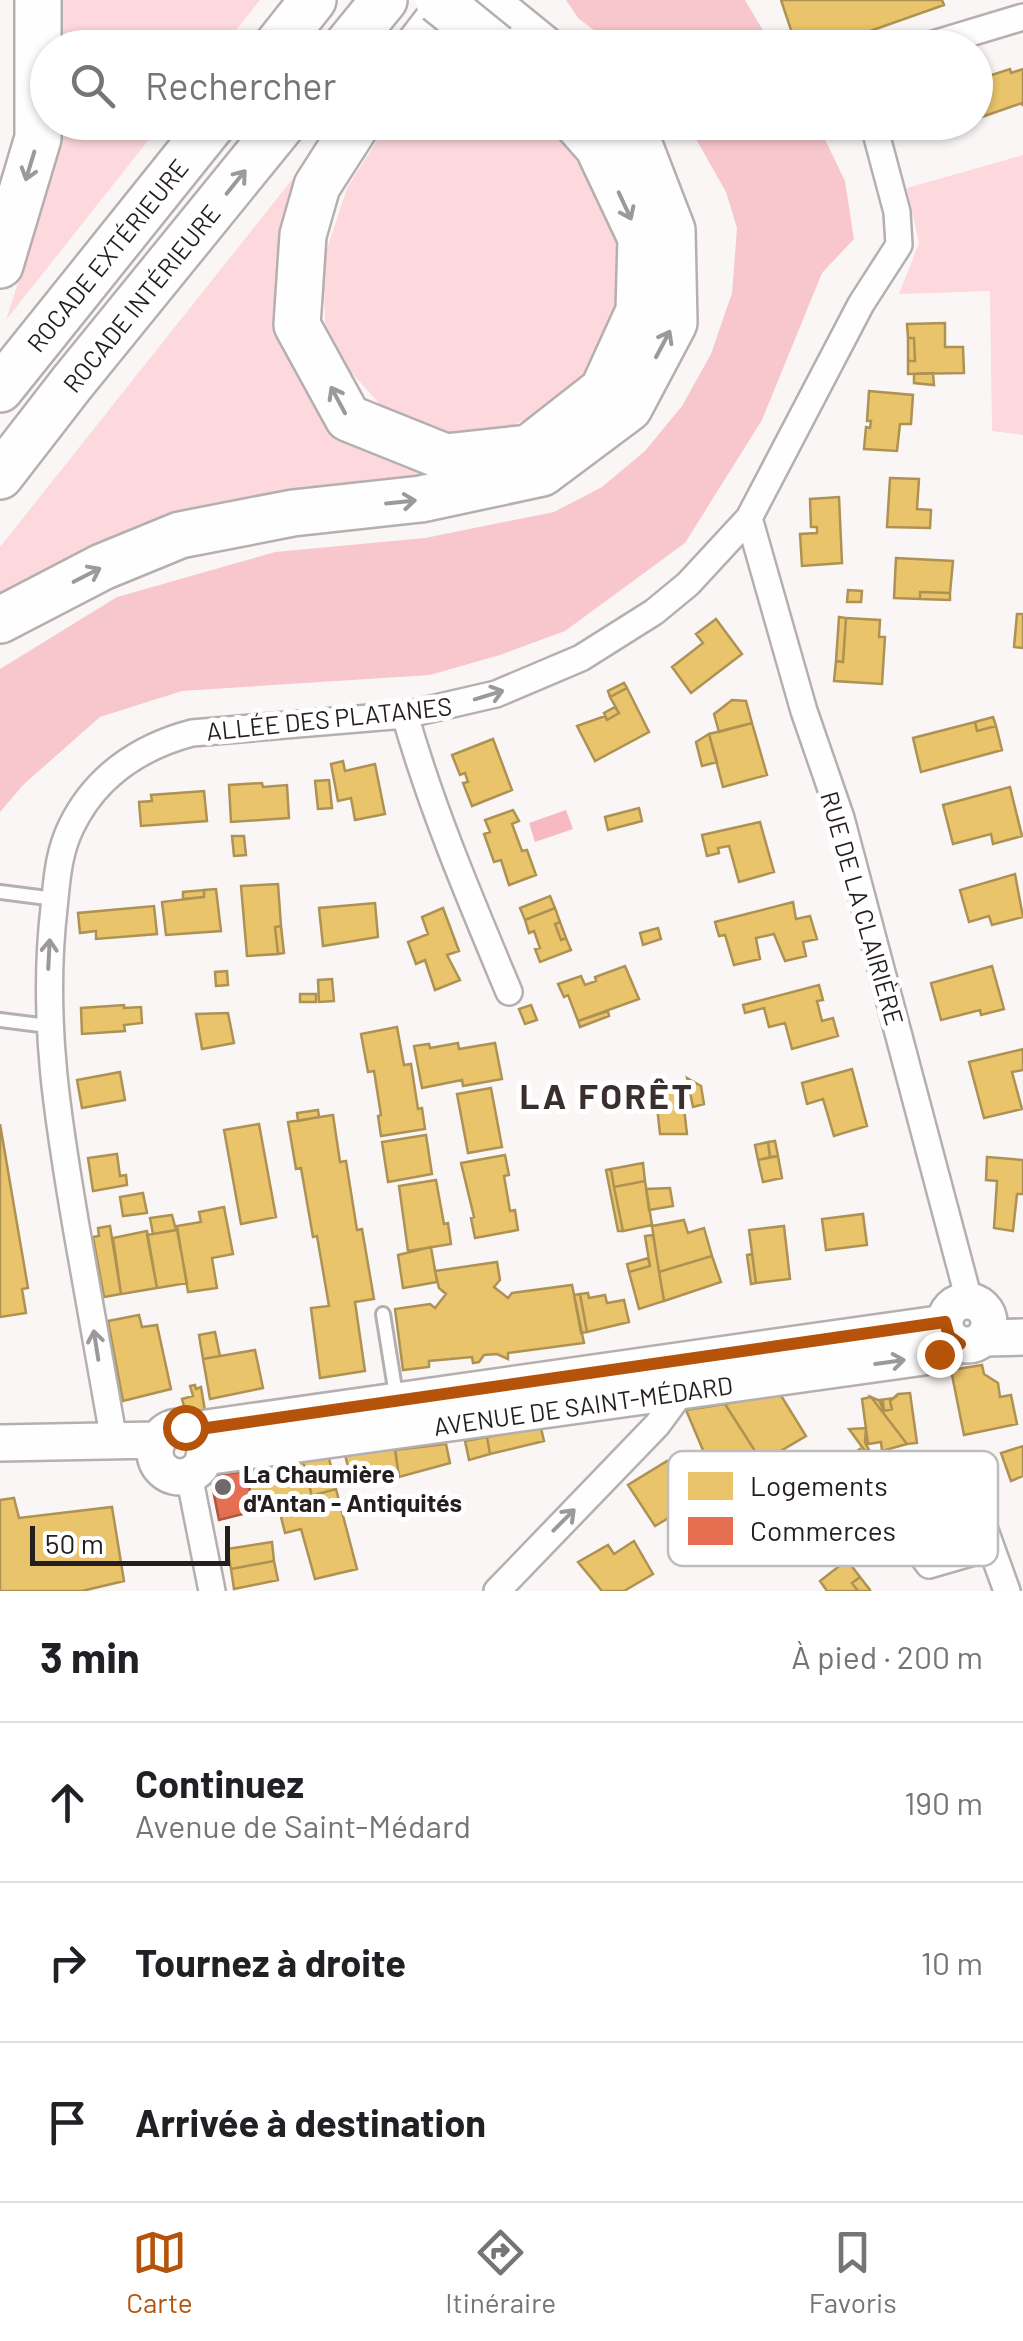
<!DOCTYPE html>
<html lang="fr">
<meta charset="utf-8">
<style>
body{margin:0;font-family:Barlow,sans-serif;background:#f2f2f2;color:#202124}
.scale{position:absolute;left:30px;bottom:25px;width:200px;box-sizing:border-box;padding-left:10px;border:5px solid #251e1f;border-top:0;font-size:28px;line-height:35px;white-space:nowrap;color:#251e1f;-webkit-text-stroke:8px #fff;paint-order:stroke}
.stop{position:absolute;width:30px;height:30px;margin:-22px;border:8px solid #b45309;border-radius:50%;background:#fff}
.stop.end{background:#b45309;border-color:#fff;box-shadow:0 2px 10px #0008}
.list{margin:0;padding:0;list-style:none}
h2{display:flex;justify-content:space-between;align-items:center;height:130px;margin:0;padding:0 40px;font-size:42px}
h2 small{font-size:32px;font-weight:400;color:#757577}
.list li{display:grid;grid-template-columns:65px 1fr auto;gap:30px;align-items:center;box-sizing:border-box;height:160px;padding:0 40px;border-top:2px solid #e0e0e0}
.list b{display:block;font-size:38px;white-space:nowrap}
.list p{margin:0;font-size:32px;white-space:nowrap;color:#757577}
.list em{font-size:32px;font-style:normal;color:#757577}
.icon{flex:none;width:55px;height:55px;fill:none;stroke:currentColor;stroke-width:2;stroke-linecap:round;stroke-linejoin:round}
.map{position:relative;flex:none;width:1023px;height:1591px;overflow:hidden}
.search{position:absolute;background:#fff;box-shadow:0 2px 8px #0004;left:30px;right:30px;top:30px;height:110px;display:flex;align-items:center;gap:25px;box-sizing:border-box;padding:0 35px;border-radius:55px;color:#757577;font-size:38px}
.sheet{height:610px;background:#fff}
nav{display:flex;justify-content:space-around;align-items:center;box-sizing:border-box;height:140px;border-top:2px solid #e0e0e0;background:#fff;font-size:28px;color:#757577}
nav a{display:grid;justify-items:center;gap:5px}
nav .on{color:#b45309}
.map>svg:first-child{display:block}
</style>
<div class="map">
<svg width="1023" height="1591" viewBox="0 0 1023 1591">
<rect width="100%" height="100%" fill="#fbf6f6"/>
<path fill="#fdd8dc" d="M61,0H260L222,47L62,48Z
M58,123H162L6,320L49,187Z
M337,123L295,202L338,428C378,458 410,472 460,477L0,599V547Z
M388,123H541L568,149L605,201L621,252L618,310L597,361L554,406L496,433L439,432L385,410L350,371L325,323L323,261L347,188Z
M1023,155V435L992,431L990,291L899,294L919,243L907,188Z"/>
<path fill="#f8c7cd" d="M566,0H745L773,47H616L578,18Z
M687,123H817L845,181L854,239L822,273L762,420L685,543L565,631L500,655L430,675L182,691L100,717L24,784L0,812V669L117,597L275,552L425,538L554,512L602,487L645,451L682,406L711,354L732,293L737,228L726,192Z"/>
<path fill="#f8bac2" d="M566,810L573,829L535,842L529,823Z"/>
<path fill="#e9c46a" stroke="#ae9254" stroke-width="2.5" d="M781,0H942L944,5L822,48H797Z
M1010,69L1011,73L1023,69V106L1022,103L976,119V80Z
M934,122H965L937,132Z
M945,323V347H963L964,373L908,374V361H915L914,338H908L907,324Z
M908,338H914L915,361H908Z
M933,373L934,385L914,383V374Z
M869,391L913,395L911,424H900L897,451L864,449L866,427L870,428L871,421H867Z
M890,478L919,479L917,509L931,510L930,528L887,527Z
M839,497L842,563L802,566L800,534L817,533V527H811L810,499Z
M896,558L953,561L950,593L920,592V599L894,598Z
M848,590L862,591L861,602H847Z
M920,592L950,593V600L920,599Z
M1017,614H1023V648L1014,647Z
M839,617L846,618L843,662L836,661Z
M846,618L880,620L879,637H885L882,684L834,681L836,661L843,662Z
M716,619L742,654L691,693L672,667L703,643L696,634Z
M624,683L627,688L610,697L608,691Z
M627,688L649,732L595,761L577,726L605,716L607,720L619,713L610,697Z
M732,700L746,701L752,723L719,732L714,714Z
M615,707L619,713L607,720L604,713Z
M993,717L996,726L977,731L975,722Z
M975,722L977,731L996,726L1002,750L921,772L913,738Z
M752,723L767,775L723,787L709,734Z
M709,734L717,762L702,766L696,742Z
M493,739L512,790L472,806L463,783L468,782L465,773L460,775L452,755Z
M343,761L345,771L375,764L385,814L355,820L351,798L338,801L331,764Z
M329,780L332,808L318,809L315,781Z
M262,783L263,787L287,785L289,818L231,822L229,785Z
M1010,787L1022,836L993,844L991,834L953,844L943,805Z
M204,791L207,821L141,826L139,802L152,801L151,795Z
M639,808L642,821L608,830L605,817Z
M513,810L519,821L512,824L522,851L527,850L536,875L509,885L501,860L494,862L484,834L490,832L485,820Z
M760,822L774,872L739,882L729,846L718,848L719,853L707,856L702,835Z
M232,836H244L246,855L234,856Z
M1015,874L1023,917L992,925L989,916L969,922L960,890Z
M278,884L281,926L275,927L278,954L247,956L241,886Z
M216,889L221,931L166,935L162,902L204,897V890Z
M204,890V897L183,899V892Z
M550,896L555,908L525,920L520,908Z
M793,902L796,919L810,916L817,939L803,942L806,956L785,961L774,934L756,938L760,959L734,965L725,935L719,936L715,922Z
M375,903L378,937L323,946L319,908Z
M154,906L157,934L96,939V931L80,933L78,913Z
M443,908L459,951L447,955L460,980L435,990L425,960L416,964L408,942L428,934L422,917Z
M555,908L560,922L555,924L561,940L566,938L571,950L540,962L535,949L540,948L534,931L529,933L525,920Z
M560,922L566,938L561,940L555,924Z
M281,926L284,953L278,954L275,927Z
M658,928L661,939L643,945L640,933Z
M625,966L639,999L578,1021L568,995L564,997L558,984L581,976L585,985L596,981L595,977Z
M992,966L1004,1009L981,1015L980,1010L941,1020L931,983Z
M227,971L228,985L216,986L215,972Z
M332,979L334,1001L319,1002L318,980Z
M819,985L823,1000L817,1001L822,1021L833,1018L838,1036L792,1049L785,1023L769,1027L764,1008L745,1013L743,1005Z
M300,994H316V1002H300Z
M124,1005V1008L141,1007L142,1023L124,1025L125,1031L82,1034L81,1008Z
M531,1005L537,1020L525,1024L519,1009Z
M608,1011L609,1016L580,1027L578,1021Z
M228,1013L234,1043L202,1049L196,1014Z
M397,1027L404,1065L411,1064L418,1109L422,1108L425,1129L381,1136L378,1116L381,1115L374,1071L368,1072L361,1034Z
M458,1043L459,1049L495,1043L502,1079L463,1086L462,1080L422,1088L414,1046L429,1044L430,1048Z
M1023,1049V1070L1012,1072L1022,1109L984,1118L969,1062Z
M852,1069L867,1126L834,1136L823,1099L807,1104L802,1083Z
M120,1072L125,1100L82,1108L77,1080Z
M687,1078L701,1086L704,1104L693,1107Z
M671,1086L682,1091L687,1134H660L655,1088Z
M491,1088L502,1147L468,1153L457,1094Z
M318,1110L319,1117L298,1121L297,1113Z
M333,1115L340,1162L346,1161L357,1230L362,1229L374,1299L355,1302L365,1371L320,1378L311,1308L329,1306L317,1236L313,1237L301,1168L296,1169L288,1122Z
M0,1124L28,1288L22,1289L26,1313L0,1317Z
M259,1124L276,1217L241,1224L224,1130Z
M426,1135L432,1174L388,1182L382,1142Z
M775,1141L778,1156L770,1157L768,1142Z
M768,1142L770,1157L758,1160L755,1145Z
M117,1154L120,1176L126,1175L127,1185L93,1191L88,1158Z
M505,1155L509,1175L504,1176L510,1211L515,1210L518,1230L475,1238L471,1218L474,1217L461,1163Z
M778,1156L782,1178L763,1182L758,1160Z
M987,1157L1023,1160V1194H1017L1013,1231L994,1228L997,1181L986,1180Z
M643,1163L645,1181L614,1187L611,1169Z
M611,1169L614,1187L623,1231H618L606,1170Z
M436,1180L444,1224L448,1223L451,1244L408,1251L399,1186Z
M645,1181L652,1225L623,1231L614,1187Z
M670,1188L673,1206L649,1210L646,1189Z
M143,1193L147,1213L123,1216L120,1197Z
M224,1207L233,1254L212,1258L217,1288L188,1292L177,1226L201,1222L199,1212Z
M863,1214L867,1245L826,1250L822,1219Z
M172,1215L176,1230L153,1234L150,1218Z
M684,1220L688,1233L704,1228L712,1256L659,1272L652,1226Z
M110,1226L121,1294L104,1297L93,1237L99,1236L98,1228Z
M784,1226L790,1279L756,1283L749,1230Z
M177,1230L187,1283L157,1288L147,1235Z
M147,1231L157,1288L121,1294L113,1238Z
M653,1235L664,1301L639,1309L629,1272L650,1266L645,1236Z
M431,1247L437,1282L403,1288L398,1255Z
M752,1254L756,1283L751,1284L747,1255Z
M712,1256L721,1282L664,1301L659,1272Z
M648,1258L650,1266L629,1272L627,1264Z
M497,1262L500,1280L494,1287L508,1298L512,1293L572,1285L584,1343L508,1353V1359L497,1354L484,1355L479,1362L473,1363L472,1357L429,1361V1367L403,1370L395,1309L430,1304L435,1308L446,1294L439,1288L435,1271Z
M588,1293L589,1298L605,1295L607,1303L624,1300L629,1322L587,1332L580,1294Z
M580,1294L587,1332L581,1333L574,1295Z
M139,1315L142,1327L157,1325L171,1389L123,1401L108,1321Z
M215,1332L220,1356L203,1359L199,1335Z
M255,1350L263,1388L210,1399L203,1359Z
M982,1365L984,1374L998,1383L1000,1397L1011,1395L1017,1424L964,1435L951,1370Z
M195,1385L196,1389L201,1387L205,1411L186,1414L182,1399L193,1396L190,1386Z
M910,1393L917,1443L907,1444L871,1397L883,1402L884,1411L892,1409L890,1401L898,1394Z
M780,1394L806,1436L762,1462L725,1404Z
M871,1397L907,1444L882,1451L881,1442L868,1444L862,1399Z
M894,1398L890,1401L892,1409L884,1411L879,1400Z
M725,1404L762,1462L655,1526L628,1485L667,1461L679,1478L708,1462L686,1410Z
M541,1428L544,1441L490,1454L487,1437Z
M866,1428L865,1442L869,1450L865,1451L849,1429Z
M487,1437L490,1454L469,1460L465,1441Z
M446,1444L450,1463L399,1477L395,1450Z
M1023,1446V1476L1011,1481L1001,1453Z
M395,1448L399,1477L353,1485L345,1455Z
M860,1449L878,1474L854,1490L836,1465Z
M329,1458L336,1489L312,1496L303,1462Z
M303,1462L312,1496L255,1511L245,1471Z
M336,1489L357,1569L315,1579L301,1529L285,1533L278,1505Z
M14,1498L19,1518L112,1507L124,1581L82,1591H0V1500Z
M634,1541L653,1574L624,1591H602L578,1562L608,1545L614,1554Z
M272,1542L274,1561L231,1569L227,1549Z
M847,1560L860,1577L852,1583L858,1591H827L820,1581Z
M274,1561L278,1580L234,1589L231,1569Z
M860,1577L870,1590L869,1591H858L852,1583Z"/>
<path fill="#e76f51" stroke="#ad5742" stroke-width="2.5" d="M245,1471L255,1511L219,1520L212,1485L219,1475Z"/>
<g fill="none" stroke-linecap="round" stroke-linejoin="round">
<defs>
<path id="service" d="M0,892L55,899
M0,1020L48,1026
M383,1314L397,1401"/>
<path id="minor" d="M920,48L1023,17
M749,518L804,711L841,818L969,1300
M405,715C432,810 471,901 509,992
M114,1441C101,1371 89,1301 77,1232C58,1121 41,1021 54,908C57,880 58,854 71,827C95,777 139,747 192,733L405,715L496,694L581,658L654,612L688,584L749,518L861,304L899,245L897,212L873,122
M189,1475L212,1591
M991,1547L929,1565L888,1510L895,1496L954,1475L968,1483L1007,1591
M497,1591L657,1425L682,1391"/>
<path id="secondary" d="M945 1323a22 22 0 1 1 44 0a22 22 0 1 1-44 0Z
M985,1338L1023,1337
M155 1452a25 25 0 1 1 50 0a25 25 0 1 1-50 0Z
M193,1430L945,1323
M0,1443L157,1440
M204,1457L917,1358L939,1354L960,1344"/>
<path id="motorway" d="M483,0L542,48
M275,48L313,0
M345,48L384,0
M417,48L454,0
M358,122L317,186L303,235L297,325L348,418L445,457L529,448L603,390L639,311L641,238L598,147L576,122
M0,265L38,138V0
M0,389L214,122
M0,476L72,383L284,122
M0,620L102,567L180,535L293,513L421,499L542,473L629,408L674,323L672,230L640,147L618,122"/>
</defs>
<use href="#service" stroke="#b5afb0" stroke-width="18"/>
<use href="#minor" stroke="#b5afb0" stroke-width="30"/>
<use href="#secondary" stroke="#b5afb0" stroke-width="40"/>
<use href="#motorway" stroke="#b5afb0" stroke-width="50"/>
<use href="#service" stroke="#fefefe" stroke-width="12"/>
<use href="#minor" stroke="#fefefe" stroke-width="25"/>
<use href="#secondary" stroke="#fefefe" stroke-width="35"/>
<use href="#motorway" stroke="#fefefe" stroke-width="45"/>
<defs>
<path id="motorway-bridge" d="M438,0L496,47"/>
</defs>
<use href="#motorway-bridge" stroke="#b5afb0" stroke-width="50" stroke-linecap="butt"/>
<use href="#motorway-bridge" stroke="#fefefe" stroke-width="45"/>
</g>
<defs><path id="oneway-shaft" d="M-6 0H5M1.5-3L5.5 0L1.5 3" fill="none" stroke-width="1.6" stroke-linecap="round" stroke-linejoin="round" transform="scale(2.5)"/></defs>
<g stroke="#9c999a">
<use href="#oneway-shaft" transform="translate(30 166) rotate(107)"/>
<use href="#oneway-shaft" transform="translate(236 182) rotate(-51)"/>
<use href="#oneway-shaft" transform="translate(625 206) rotate(65)"/>
<use href="#oneway-shaft" transform="translate(663 344) rotate(-62)"/>
<use href="#oneway-shaft" transform="translate(338 400) rotate(-118)"/>
<use href="#oneway-shaft" transform="translate(401 502) rotate(-6)"/>
<use href="#oneway-shaft" transform="translate(87 575) rotate(-27)"/>
<use href="#oneway-shaft" transform="translate(489 695) rotate(-17)"/>
<use href="#oneway-shaft" transform="translate(49 954) rotate(-87)"/>
<use href="#oneway-shaft" transform="translate(96 1345) rotate(-99)"/>
<use href="#oneway-shaft" transform="translate(890 1362) rotate(-8)"/>
<use href="#oneway-shaft" transform="translate(564 1520) rotate(-45)"/>
</g>
<g fill="none" stroke-linecap="round" stroke-linejoin="round">
<path stroke="#b45309" stroke-width="12" d="M185,1427L193,1430L945,1322L949,1336L960,1344L939,1354"/>
</g>
<circle fill="#706a6a" stroke="#fff" stroke-width="4" cx="223" cy="1487" r="10"/>
<g text-anchor="middle" dominant-baseline="central" stroke-width="10" stroke-linejoin="round" paint-order="stroke">
<g font-size="25" fill="#251e1f" stroke="#fff">
<text transform="translate(107 255) rotate(-51)">ROCADE EXTÉRIEURE</text>
<text transform="translate(141 298) rotate(-51)">ROCADE INTÉRIEURE</text>
<text transform="translate(329 718) rotate(-6)">ALLÉE DES PLATANES</text>
<text transform="translate(863 908) rotate(74)">RUE DE LA CLAIRIÈRE</text>
<text transform="translate(583 1405) rotate(-8)">AVENUE DE SAINT-MÉDARD</text>
</g>
<g font-size="25" font-weight="bold" fill="#251e1f" stroke="#fff" text-anchor="start">
<text x="243" y="1473">La Chaumière<tspan x="243" dy="29">d'Antan - Antiquités</tspan></text>
</g>
<g font-size="35" font-weight="bold" letter-spacing="2.5" fill="#3b2e2f" stroke="#fff">
<text x="607" y="1095">LA FORÊT</text>
</g>
</g>
<rect x="668" y="1451" width="330" height="115" rx="15" fill="#fff" stroke="#bebcbc" stroke-width="2.5"/>
<rect x="688" y="1472" width="45" height="28" fill="#e9c46a"/>
<rect x="688" y="1517" width="45" height="28" fill="#e76f51"/>
<g font-size="28" fill="#251e1f">
<text x="750" y="1496">Logements</text>
<text x="750" y="1541">Commerces</text>
</g>
</svg>
<div class="scale">50 m</div>
<div class="stop" style="left:185px;top:1427px"></div>
<div class="stop end" style="left:939px;top:1354px"></div>
<div class="search"><svg class="icon" aria-label="search" viewBox="0 0 24 24"><circle cx="10" cy="10" r="6"/><path d="M15 15l6 6"/></svg>Rechercher</div>
</div>
<section class="sheet">
<h2>3 min<small>À pied · 200 m</small></h2>
<ul class="list">
<li><svg class="icon" aria-label="ahead" viewBox="0 0 24 24"><path d="M12 20V5M6 11l6-6 6 6"/></svg><div><b>Continuez</b><p>Avenue de Saint-Médard</p></div><em>190 m</em></li>
<li><svg class="icon" aria-label="right" viewBox="0 0 24 24"><path d="M7 20v-9h11M14 6l5 5-5 5"/></svg><div><b>Tournez à droite</b></div><em>10 m</em></li>
<li><svg class="icon" aria-label="arrive" viewBox="0 0 24 24"><path d="M6 21V4h12l-3 4 3 4H6"/></svg><div><b>Arrivée à destination</b></div></li>
</ul>
</section>
<nav>
<a class="on"><svg class="icon" aria-label="map" viewBox="0 0 24 24"><path d="M3 6l6-2 6 2 6-2v14l-6 2-6-2-6 2zM9 4v14M15 6v14"/></svg>Carte</a>
<a><svg class="icon" aria-label="directions" viewBox="0 0 24 24"><path d="M12 3l9 9-9 9-9-9zM9 14v-3h6M13 9l2 2-2 2"/></svg>Itinéraire</a>
<a><svg class="icon" aria-label="saved" viewBox="0 0 24 24"><path d="M7 4h10v16l-5-4-5 4z"/></svg>Favoris</a>
</nav>
